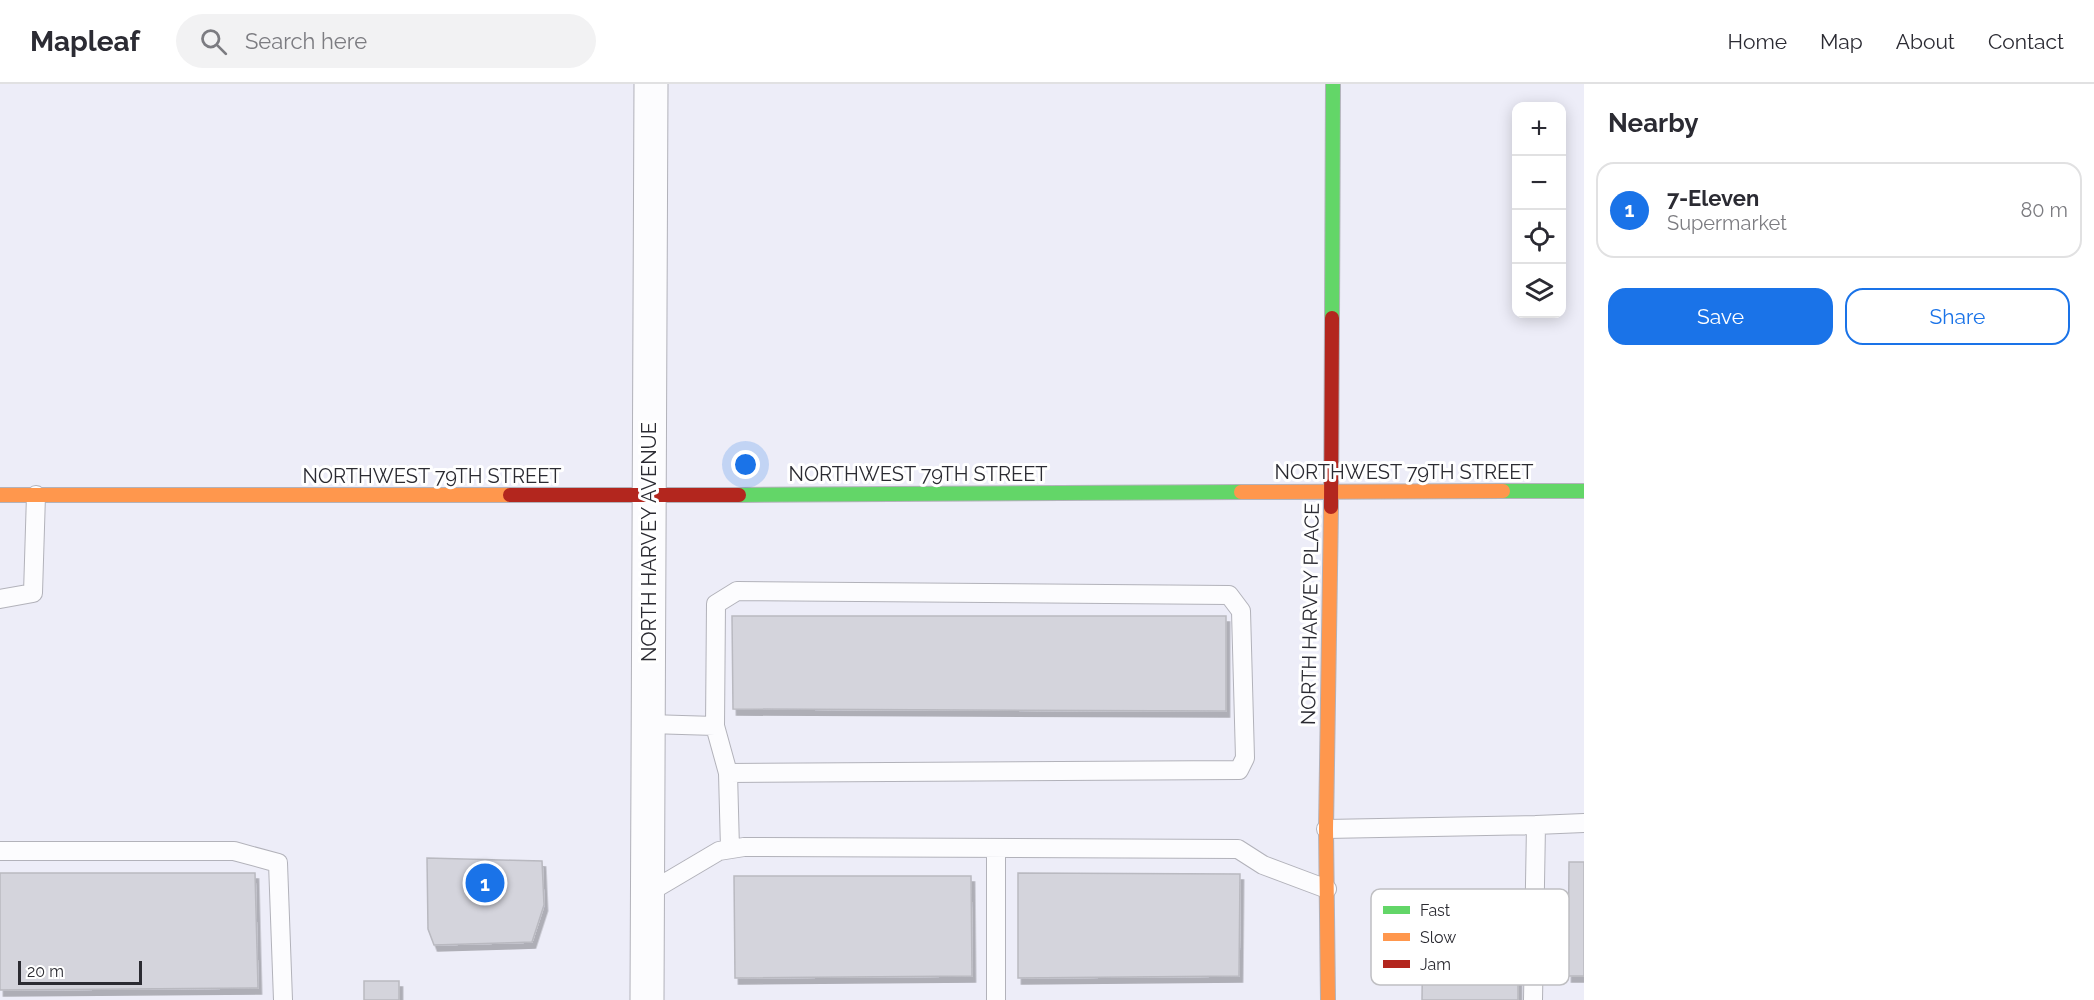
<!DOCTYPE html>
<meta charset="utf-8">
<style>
body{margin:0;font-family:Raleway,sans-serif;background:#f2f2f3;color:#2b2b33}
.controls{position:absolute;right:18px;top:18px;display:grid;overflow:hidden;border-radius:12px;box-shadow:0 3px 15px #0003}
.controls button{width:54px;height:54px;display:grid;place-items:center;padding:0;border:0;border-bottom:2px solid #e1e1e2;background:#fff;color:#2b2b33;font:30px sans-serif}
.scale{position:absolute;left:18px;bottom:15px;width:124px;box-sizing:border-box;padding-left:6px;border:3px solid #2b2b32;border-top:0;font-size:16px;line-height:21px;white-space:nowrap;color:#2b2b32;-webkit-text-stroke:4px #fff;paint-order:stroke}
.you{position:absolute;left:746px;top:381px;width:21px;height:21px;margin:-15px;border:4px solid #fff;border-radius:50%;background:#1a73e8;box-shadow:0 0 0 9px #1a73e833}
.badge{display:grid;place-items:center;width:39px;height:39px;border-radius:50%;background:#1a73e8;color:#fff;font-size:20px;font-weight:700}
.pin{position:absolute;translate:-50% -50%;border:3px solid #fff;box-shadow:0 2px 6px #0006}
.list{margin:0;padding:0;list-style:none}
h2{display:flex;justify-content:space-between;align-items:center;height:78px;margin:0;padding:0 24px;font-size:26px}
h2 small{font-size:20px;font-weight:400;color:#7c7c81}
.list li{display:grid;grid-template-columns:39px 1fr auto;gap:18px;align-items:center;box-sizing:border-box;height:96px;margin:0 12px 12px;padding:0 12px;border:2px solid #e1e1e2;border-radius:18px}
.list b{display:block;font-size:22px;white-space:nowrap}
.list p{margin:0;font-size:20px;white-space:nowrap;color:#7c7c81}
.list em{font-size:20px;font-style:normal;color:#7c7c81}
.actions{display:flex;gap:12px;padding:18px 24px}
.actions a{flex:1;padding:14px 0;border:2px solid #1a73e8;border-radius:18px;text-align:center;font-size:21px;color:#1a73e8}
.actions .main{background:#1a73e8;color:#fff}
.icon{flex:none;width:33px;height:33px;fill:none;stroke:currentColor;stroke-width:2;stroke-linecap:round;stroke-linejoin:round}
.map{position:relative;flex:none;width:1584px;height:916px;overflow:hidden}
header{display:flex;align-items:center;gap:36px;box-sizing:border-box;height:84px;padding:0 30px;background:#fff;border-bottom:2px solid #e1e1e2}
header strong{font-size:28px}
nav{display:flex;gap:33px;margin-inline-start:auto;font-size:21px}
.search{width:420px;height:54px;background:#f2f2f3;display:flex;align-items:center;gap:15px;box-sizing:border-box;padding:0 21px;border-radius:33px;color:#7c7c81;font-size:22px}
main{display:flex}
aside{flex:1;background:#fff}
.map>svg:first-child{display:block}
</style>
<header>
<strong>Mapleaf</strong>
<div class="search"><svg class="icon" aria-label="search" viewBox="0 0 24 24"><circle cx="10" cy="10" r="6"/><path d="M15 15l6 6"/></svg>Search here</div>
<nav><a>Home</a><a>Map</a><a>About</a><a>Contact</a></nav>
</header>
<main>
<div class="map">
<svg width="1584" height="916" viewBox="0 0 1584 916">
<defs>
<filter id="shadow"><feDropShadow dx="3.5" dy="6" stdDeviation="0" flood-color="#0004"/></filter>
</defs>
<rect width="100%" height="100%" fill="#ededf8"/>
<path fill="#d4d4dc" stroke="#b9b9c0" stroke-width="1.5" filter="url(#shadow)" d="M732,532H1226V627L733,625Z
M427,774L542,777L544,821L532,858L434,861L428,845Z
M1569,778H1584V892H1568Z
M0,789H255L258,904L0,906Z
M1018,789L1240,790L1239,892L1018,894Z
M734,792H971L972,892L735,894Z
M1423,839L1518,840V916H1422Z
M364,897H399V916H364Z"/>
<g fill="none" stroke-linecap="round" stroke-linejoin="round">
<defs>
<path id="lane" d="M0,515L33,509L36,411
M649,640L715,642L728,689L1239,686L1245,674L1241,527L1229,511L737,507L716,520L715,642
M728,689L730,765
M1536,741L1584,739
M1326,745L1536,741L1533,916
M0,767H234L278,779L283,916
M648,809L719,767L744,763L1238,765L1263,781L1327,805
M996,916V764"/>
<path id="street" d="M647,916L651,0"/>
<path id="fast" d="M1332,234L1333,0
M1503,407H1584
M739,411L1241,408"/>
<path id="slow" d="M1241,408L1503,407
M0,411H510
M1328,916L1326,745L1331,423"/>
<path id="jam" d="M510,411H739
M1331,423L1332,234"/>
</defs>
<use href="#lane" stroke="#b2b2ba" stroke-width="20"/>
<use href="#street" stroke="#b2b2ba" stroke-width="35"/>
<use href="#fast" stroke="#b2b2ba" stroke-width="16"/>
<use href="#slow" stroke="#b2b2ba" stroke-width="16"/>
<use href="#jam" stroke="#b2b2ba" stroke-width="16"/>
<use href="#lane" stroke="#fcfcfe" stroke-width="18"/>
<use href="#street" stroke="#fcfcfe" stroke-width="33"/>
<use href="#fast" stroke="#63d668" stroke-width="14"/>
<use href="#slow" stroke="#ff974d" stroke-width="14"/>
<use href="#jam" stroke="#b3261e" stroke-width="14"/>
</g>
<g text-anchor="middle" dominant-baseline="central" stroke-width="6" stroke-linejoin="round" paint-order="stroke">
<g font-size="20" fill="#2b2b32" stroke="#fff">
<text x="1404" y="388">NORTHWEST 79TH STREET</text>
<text x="918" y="390">NORTHWEST 79TH STREET</text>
<text x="432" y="392">NORTHWEST 79TH STREET</text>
<text transform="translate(649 458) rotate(-90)">NORTH HARVEY AVENUE</text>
<text transform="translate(1310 530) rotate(-89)">NORTH HARVEY PLACE</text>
</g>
</g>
<rect x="1371" y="805" width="198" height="96" rx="9" fill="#fff" stroke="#bfbfc2" stroke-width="1.5"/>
<rect x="1383" y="822" width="27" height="8" fill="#63d668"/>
<rect x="1383" y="849" width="27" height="8" fill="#ff974d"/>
<rect x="1383" y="876" width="27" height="8" fill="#b3261e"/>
<g font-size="16" fill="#2b2b32">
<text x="1420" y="832">Fast</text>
<text x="1420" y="859">Slow</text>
<text x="1420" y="886">Jam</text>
</g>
</svg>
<div class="controls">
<button>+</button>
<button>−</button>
<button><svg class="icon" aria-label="locate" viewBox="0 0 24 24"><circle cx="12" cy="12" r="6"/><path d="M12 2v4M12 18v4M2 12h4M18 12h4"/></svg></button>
<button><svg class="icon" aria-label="layers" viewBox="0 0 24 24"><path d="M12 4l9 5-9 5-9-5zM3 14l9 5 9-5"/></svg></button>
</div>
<div class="scale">20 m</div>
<div class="you"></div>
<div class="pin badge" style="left:485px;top:799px">1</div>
</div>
<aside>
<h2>Nearby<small></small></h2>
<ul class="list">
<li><span class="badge">1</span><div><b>7-Eleven</b><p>Supermarket</p></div><em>80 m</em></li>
</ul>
<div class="actions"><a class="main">Save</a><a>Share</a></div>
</aside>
</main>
